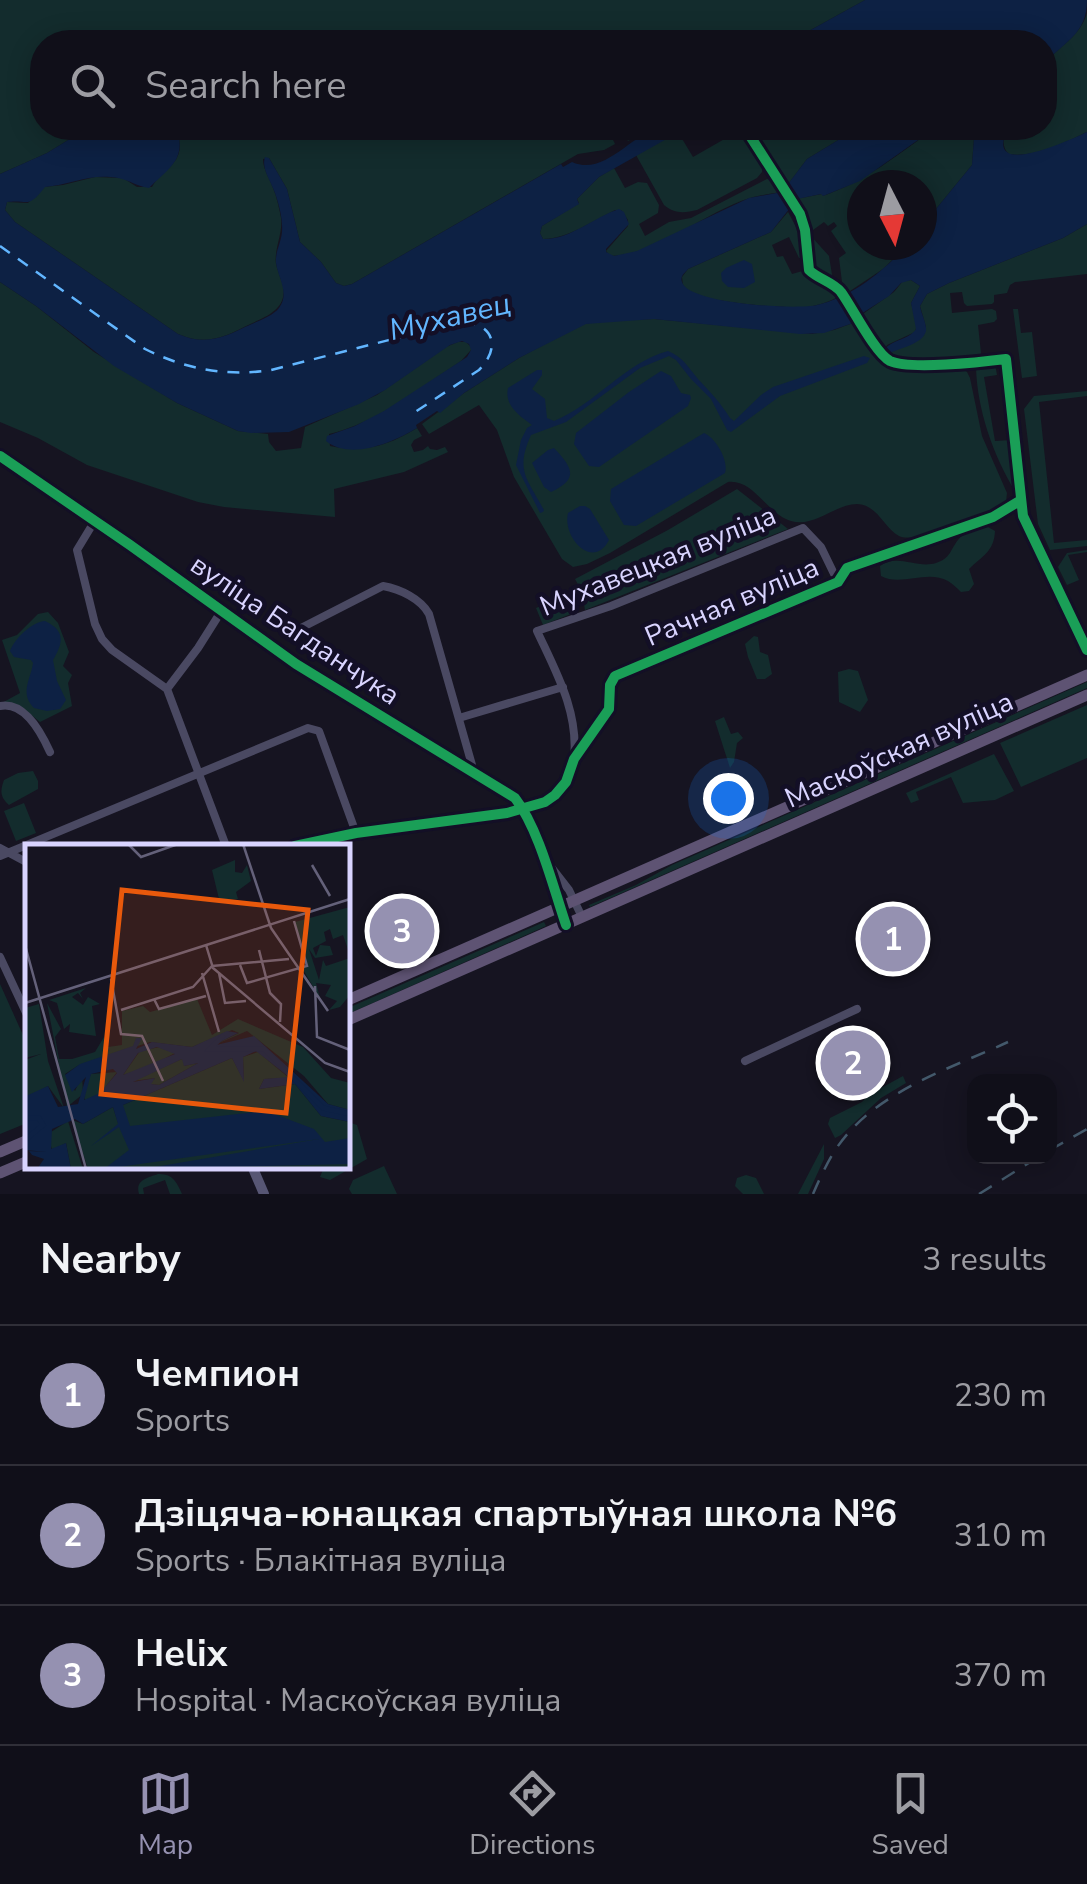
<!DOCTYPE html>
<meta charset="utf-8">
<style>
body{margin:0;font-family:"Nunito Sans",sans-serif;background:#1e1d26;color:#f1f3f6}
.controls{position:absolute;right:30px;bottom:30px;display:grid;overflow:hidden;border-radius:20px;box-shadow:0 5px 25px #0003}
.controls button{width:90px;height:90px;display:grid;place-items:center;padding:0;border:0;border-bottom:2px solid #302f38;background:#100f19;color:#f1f3f6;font:50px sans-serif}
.compass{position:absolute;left:847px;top:170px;width:90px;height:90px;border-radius:50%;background:#100f19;box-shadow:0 5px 25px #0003;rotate:174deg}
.you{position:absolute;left:728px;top:798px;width:35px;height:35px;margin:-25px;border:8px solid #fff;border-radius:50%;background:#1a73e8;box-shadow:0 0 0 15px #1a73e833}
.badge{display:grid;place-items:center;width:65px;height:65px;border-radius:50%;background:#9591b1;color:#fff;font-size:32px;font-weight:700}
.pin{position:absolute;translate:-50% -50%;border:5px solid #fff;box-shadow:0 2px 10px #0006}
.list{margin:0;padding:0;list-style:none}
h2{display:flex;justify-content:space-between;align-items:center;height:130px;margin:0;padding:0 40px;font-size:42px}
h2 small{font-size:32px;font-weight:400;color:#9c9ca2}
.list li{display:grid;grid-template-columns:65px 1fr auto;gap:30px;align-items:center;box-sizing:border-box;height:140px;padding:0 40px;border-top:2px solid #302f38}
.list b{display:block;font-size:38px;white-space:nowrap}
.list p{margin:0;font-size:32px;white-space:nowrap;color:#9c9ca2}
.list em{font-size:32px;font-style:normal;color:#9c9ca2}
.icon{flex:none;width:55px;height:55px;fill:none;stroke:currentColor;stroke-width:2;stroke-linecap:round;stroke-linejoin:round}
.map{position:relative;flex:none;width:1087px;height:1194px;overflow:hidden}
.search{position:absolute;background:#100f19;box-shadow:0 5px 25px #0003;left:30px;right:30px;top:30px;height:110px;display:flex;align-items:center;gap:25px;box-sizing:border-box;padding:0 35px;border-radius:40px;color:#9c9ca2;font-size:38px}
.sheet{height:550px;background:#100f19}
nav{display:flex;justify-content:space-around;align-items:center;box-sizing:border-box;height:140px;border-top:2px solid #302f38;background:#100f19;font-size:28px;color:#9c9ca2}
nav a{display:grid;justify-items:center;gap:5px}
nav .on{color:#9591b1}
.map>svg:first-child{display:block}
</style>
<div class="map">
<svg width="1087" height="1194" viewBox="0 0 1087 1194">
<rect width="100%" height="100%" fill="#161421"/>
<path fill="#132c2d" d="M0,0H865L789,42H42V128H104L73,137L47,153L0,174Z
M1087,13V132C1064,143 1034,158 1009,154C1001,147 1003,136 1008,128H1044L1045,63C1060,46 1081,35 1087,13Z
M176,128H653L628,141L621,130L611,136L615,144L604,150L578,154L352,284L344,286L336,283L321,262L300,242L287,189L269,158L263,159C263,169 269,177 273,188C277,197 279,208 281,218C283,234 274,248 276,264C278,272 281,279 283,286C288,311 262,318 244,327C221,339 203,345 178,334L15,222L5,210L7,202L28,203L44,187L63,185L95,177L123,178L137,187H152C165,164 189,164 176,128Z
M747,128H858L807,159L786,187Z
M935,128H972L974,138L972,165L922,226V185H862V245H907L883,269L847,293L842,282L839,258L846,253L831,231L837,226L834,222L828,226L824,222L813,230L796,199L822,194L823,196C866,181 899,154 935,128Z
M678,132L693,157L735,133H745L762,161V172L757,178L697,210C685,213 674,214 664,205L636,155Z
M614,168L625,188L638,182L647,183L659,205L658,213L639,224L645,236L669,222L691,218L767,179L775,181L781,192C771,194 759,195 750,198C706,211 656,256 610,256L606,251L628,226V220L621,210H615C593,221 567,239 543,239L540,233L542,226L579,203L577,199L599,177Z
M788,212L803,240L804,257L799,258L789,237L772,245L777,257L783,256L792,274L806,270C816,282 829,285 838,297C828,302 819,305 808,307C787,309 703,302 688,291C682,286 683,284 682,277L688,269L771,232Z
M1087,224V274L1015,282L1010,285L1007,293L994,295V302L992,304L967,306L964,303L962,292L950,293L952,313L992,309L996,311L997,319L994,322L978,325L981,353L979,357C957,362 898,369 883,351C874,341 867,327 860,316L894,292L903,281L911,280L920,286L911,303L917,325L915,332L887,345L885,349L889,353L926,327L920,306L927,294L949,283L1063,238Z
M810,235L829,256L833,281L812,270L808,236Z
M0,282L36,306L94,352L177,403L238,431L268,434L269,442L276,451L301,448L305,427L377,395L446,347L458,342H466L471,347V350L461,361C420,388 377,423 329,434L330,446C364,453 388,446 417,428L422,436L414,440L411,445L414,452L423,450L428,446L430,449L437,450L445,447L448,452L404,472L334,489L335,517L224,507L198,502L87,465L38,438L0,422Z
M1013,309H1018L1021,333L1032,332L1037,376L1022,378Z
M654,319L812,334L834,330L853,323C863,339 872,357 890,365L962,368L967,372L970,378L982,436L1007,493L1006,502C990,514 916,545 899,536C883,527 878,505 857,504C835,504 814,528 791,521C767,514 754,479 728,482L610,553L587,564L573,567L562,559L514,477L497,430L479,405L429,434L422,424L464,393L519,358L569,331L585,324L600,321Z
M995,364L997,375L984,377L995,441L1011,440L1015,491C993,455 977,409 976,367Z
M1087,391V396L1039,402L1054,543L1087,540V546L1050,550L1038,524L1024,409L1034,396Z
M737,489L788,529L585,610L582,592L575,579L668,530Z
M988,527L995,531C994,552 982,556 969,569L974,584L969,591L961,592C957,588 953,584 948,581C927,569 901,587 881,576L880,566C898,553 916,569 936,563C951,558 950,550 958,540C963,532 979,530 988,527Z
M1087,550V552L1068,555L1079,580L1067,585L1058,567L1067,553Z
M570,594L576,612L543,625L536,608Z
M48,612L58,623L69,652L63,666L72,675L68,683L72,706L40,722C27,712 17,699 0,704L20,693L2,640L17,635L38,614Z
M754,636L758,637L760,652L768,655L772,674L765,679H757L748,657L745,644Z
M849,669L858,671L868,700L860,712L839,702L838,672Z
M1087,682V688L590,907L589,905L636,885L672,865Z
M1087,705V758L1021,787L1000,743Z
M724,717L731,734L738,732L743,738L737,743L734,762L730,768L715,721Z
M994,754L1014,791L995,800L963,803L951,777L916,792L919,800L911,803L906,793Z
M33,771L38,781V789L9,805C0,797 0,791 4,780L18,773Z
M24,803L36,833L16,841L4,811Z
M544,922L546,926L348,1014V1008Z
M0,984L27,1044V1123L0,1134Z
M903,1076L906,1083L881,1098L841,1135L835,1138L828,1124L830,1118L862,1102L870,1094Z
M348,1122L357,1125L367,1159L330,1180L320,1177L324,1167L348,1166Z
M824,1144V1159L808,1194H798Z
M384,1166L397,1194H352L349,1189L353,1180Z
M158,1174C172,1173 177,1182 182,1194H170L165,1180L143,1188L144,1194H139C135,1180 147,1178 158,1174Z
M746,1175L756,1178L764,1194H743L735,1186L737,1178Z"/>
<path fill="#0d2144" d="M865,0H1087C1087,34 1065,41 1045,63L1044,42H789Z
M104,128H176C188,159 168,169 149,188C135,186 125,177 110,177C88,175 67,185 45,187C27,210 29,199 7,202L5,210L15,222L178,334C203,345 221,339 245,327C255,322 272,317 279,308C290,293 278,278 276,263C275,252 281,243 282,232C283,219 279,205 275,193C271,181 261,169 265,157L269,158L287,189L300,242L321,262L336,283L344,286L352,284L561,164L563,167L572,162C605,177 631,133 661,128C668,126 678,128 686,128L599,177L577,199L579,204L542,226L540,233L543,239C570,240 594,217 619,209L624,212L629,224L606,249V252L614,256L637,251L749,198L782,192L807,159L858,128H935L860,181L823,196L821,194L797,199L771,232L688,269C684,274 680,276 682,282C688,304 797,310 817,305C852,297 884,271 907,245H922V226L972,165L974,138L972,128H1008C982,181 1070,140 1087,132V224L1063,238L949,283L927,294L920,306C921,313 927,324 926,331C923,344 900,348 890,353L885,349C893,339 909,340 916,329L911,303L920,286L911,280L901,283L889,296L861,314L856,322L824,333L800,334L654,319L586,324L519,358L464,393L440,413L437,411L416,425L417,428C394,442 351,461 326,441L327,436L355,426L384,411L467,357L471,350L469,344L462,341L450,345L385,390L359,404L289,432L251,433L238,431L177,403L114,366L36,306L0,282V174L47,153L73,137Z
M744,260L752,264L755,282L744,288L728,287L722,281L721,273L726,268Z
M668,351C683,357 688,367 698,379C711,393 720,402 730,418L734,421L761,395L773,387L864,356L870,358L867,363L780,396L731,432L727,430L711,399L691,379L676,360L669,356L640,368L566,422L531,435C515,471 527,478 544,510L543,512L540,513L516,465L521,440L527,428L532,425C520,416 504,406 508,388L537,370H542V375L532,389L545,399L547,418L554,421C596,404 624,363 668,351Z
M661,371L671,376L681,393L690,395L691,398L688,406L599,467L589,466L574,444L576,433L629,392Z
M704,433C716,438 729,461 725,473L636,526L624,525L610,501L611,489Z
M554,448C573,468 579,479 551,492L544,487L532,463L548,450Z
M580,506H585L590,509L609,540C593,571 562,537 568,513Z
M45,621C66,631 63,643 53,660L57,681L66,700L60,709L47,711L34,708C19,693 31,679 33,663L31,660L14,657L10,651C15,638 32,622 45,621Z"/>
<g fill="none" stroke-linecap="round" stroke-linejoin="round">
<path stroke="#62b6ff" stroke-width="2.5" stroke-dasharray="12 10" stroke-linecap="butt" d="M0,246L145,349C185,369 227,377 271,370L460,322C493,322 502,347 479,370L409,416"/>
<path stroke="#4a4962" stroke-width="8" d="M745,128L800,214L805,230L809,270C818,279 833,282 841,292C852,307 875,353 890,361C909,370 982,362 1006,359L1023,516L1087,650
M0,456L130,545L296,664L515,798C539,829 553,887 566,925
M94,522L77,550L95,624L102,639L112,650L167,689L226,846
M299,629L383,586C400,589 421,599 429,614L474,772
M167,689L198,648L222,610
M0,706C24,701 41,732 50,752
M459,718L563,687
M574,759C579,712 556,672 537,631L611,606L803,528L821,547L838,582
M295,846L356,833L507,813L545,802L555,795L566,782L574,759L609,709L610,685L615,676L838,582L847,568L993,517L1021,500
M0,848L28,863
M0,856L308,728L319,731L356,833
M548,863L569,890L582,917
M0,957L28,1017
M745,1061L857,1009"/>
<path stroke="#575674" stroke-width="10" d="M252,1166L264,1194"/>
<path stroke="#5e5373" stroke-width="11" d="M348,1000L1087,675
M348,1020L1087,695
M0,1152L28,1140
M0,1173L28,1161"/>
<path stroke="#43596b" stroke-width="2.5" stroke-dasharray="15 12" stroke-linecap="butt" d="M1050,1150L1087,1129
M813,1194C819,1180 826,1165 834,1152C871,1093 947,1070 1008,1042
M979,1194L1040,1156"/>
<defs>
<path id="cycleway" d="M745,128L800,214L805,230L809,270C818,279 833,282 841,292C852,307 875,353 890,361C909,370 982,362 1006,359L1023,516L1087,650
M0,456L130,545L296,664L515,798C539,829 553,887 566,925
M295,846L356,833L507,813L545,802L555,795L566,782L574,759L609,709L610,685L615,676L838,582L847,568L993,517L1021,500"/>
</defs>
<use href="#cycleway" stroke="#130f26" stroke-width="16"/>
<use href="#cycleway" stroke="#1a9f57" stroke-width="10"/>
</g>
<g text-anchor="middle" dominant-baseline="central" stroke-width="9" stroke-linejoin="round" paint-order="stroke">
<g font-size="28" fill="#d9d4ff" stroke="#130f26">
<text transform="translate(658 561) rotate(-22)">Мухавецкая вуліца</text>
<text transform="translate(732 602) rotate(-23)">Рачная вуліца</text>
<text transform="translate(295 630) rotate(34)">вуліца Багданчука</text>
<text transform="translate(899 750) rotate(-24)">Маскоўская вуліца</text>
</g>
<g font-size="30" font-style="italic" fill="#62b6ff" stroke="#130f26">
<text transform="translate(450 317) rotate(-13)">Мухавец</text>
</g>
</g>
<g transform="translate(25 844)">
<rect width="325" height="325" fill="#161421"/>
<path d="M210,16V28L217,29L222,21L226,37L211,48L213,55H194L187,26ZM325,63V111L318,91L308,95L305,85L299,88L301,97L288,104L291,112L295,101L305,102L308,111L290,114L284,105L294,136L298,116L301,122L325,114V151L315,163L304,166L312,157L300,152L306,141L291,139L295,154L277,124L283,122L270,78ZM61,144L55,149L58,155L53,149L47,153L58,161L63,153L75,160L67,162L71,192L44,188L45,180L39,185L32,159L24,156ZM172,155L187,191L213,175L278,203L306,234L325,239V266L303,260L279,232L222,187L187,202L214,189L207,186L167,203L125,198L54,221L40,230L50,247L57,232L58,248L66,230L92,228L75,250L60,256L58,250L42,263L22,159L36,185L30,193L34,215H47L70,208L79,193L83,203L97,201V167L118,162L125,168ZM14,160L23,217L39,264L23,242L0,255V216L16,210L0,214V164ZM135,203L150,209L131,219L123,209L129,221L98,231L115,207ZM233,208L264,234L239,235L234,245L270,240L296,272L325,278V325H63L47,276L58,280L88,263L93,279L98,261L207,214L219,237L218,213ZM157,215H162L159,222L173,219L134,241L125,240L130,234L108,237ZM43,277L58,325H46L41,299L27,306L23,290Z" fill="#132c2d"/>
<path d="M202,187L213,189L187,202L229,192L303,260L325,266V278L296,272L270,240L234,245L239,235L264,233L231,207L218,213L219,238L207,214L98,261L105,282L241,267L289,285L300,298L325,294V320L118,325L294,295L79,325L104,306L94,283L66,302L93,280L88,263L58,280L50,275L27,285L26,305L41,299L46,325H12L19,315L7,311L4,307L22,308L0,306L1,252L23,242L33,263L53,260L61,233L47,248L40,231L55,220L108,202L111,194H117L111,205L127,198L167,203ZM132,203L150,210L98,231L113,209ZM157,215L159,222L173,219L134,241L126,240L130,234L108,238ZM88,225L92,229L75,249L59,256L66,230Z" fill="#0d2144" fill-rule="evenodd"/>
<path fill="none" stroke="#0d2144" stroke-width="5" d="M199,191L185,205H239L298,264L325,270M0,274H14L18,281L0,296"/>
<path fill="none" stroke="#64617a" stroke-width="2.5" d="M103,0L116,13L153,0M218,0L246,84M287,21L305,52M246,84L303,167M0,101L61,325M181,101L188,124L300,219L325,228M234,106L245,149L256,160L255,178M215,121L222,139L282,122L269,77M187,122L264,115M177,129L194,188M194,129L200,159L221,157M86,135L96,190L117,192L138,237M290,142L292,193L325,206M129,155L134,165L181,152M0,159L325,55M96,166L168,143L187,122"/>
<path fill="#e8590c" fill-opacity="0.15" stroke="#e8590c" stroke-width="5" d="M97,46L283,66L261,269L76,250Z"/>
<rect width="325" height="325" fill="none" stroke="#d9d4ff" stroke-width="5"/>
</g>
</svg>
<div class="controls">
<button><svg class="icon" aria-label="locate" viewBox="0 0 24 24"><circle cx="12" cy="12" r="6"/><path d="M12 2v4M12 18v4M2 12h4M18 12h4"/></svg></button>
</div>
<svg class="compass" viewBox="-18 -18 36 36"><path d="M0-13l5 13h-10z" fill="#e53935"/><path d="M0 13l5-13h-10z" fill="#9c9ca2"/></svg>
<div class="you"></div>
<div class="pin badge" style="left:893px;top:939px">1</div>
<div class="pin badge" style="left:853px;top:1063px">2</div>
<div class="pin badge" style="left:402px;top:931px">3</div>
<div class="search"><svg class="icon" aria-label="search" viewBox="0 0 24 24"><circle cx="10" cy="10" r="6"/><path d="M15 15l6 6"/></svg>Search here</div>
</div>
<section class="sheet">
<h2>Nearby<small>3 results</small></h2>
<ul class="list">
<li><span class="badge">1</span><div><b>Чемпион</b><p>Sports</p></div><em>230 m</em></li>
<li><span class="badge">2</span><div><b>Дзіцяча-юнацкая спартыўная школа №6</b><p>Sports · Блакітная вуліца</p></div><em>310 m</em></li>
<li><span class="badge">3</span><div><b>Helix</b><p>Hospital · Маскоўская вуліца</p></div><em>370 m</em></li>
</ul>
</section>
<nav>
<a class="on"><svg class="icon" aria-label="map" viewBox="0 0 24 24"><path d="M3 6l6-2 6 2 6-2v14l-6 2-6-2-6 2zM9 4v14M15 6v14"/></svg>Map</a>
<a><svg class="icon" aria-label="directions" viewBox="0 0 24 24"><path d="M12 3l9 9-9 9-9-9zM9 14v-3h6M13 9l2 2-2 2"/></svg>Directions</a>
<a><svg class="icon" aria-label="saved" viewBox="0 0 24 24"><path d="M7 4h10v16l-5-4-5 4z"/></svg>Saved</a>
</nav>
